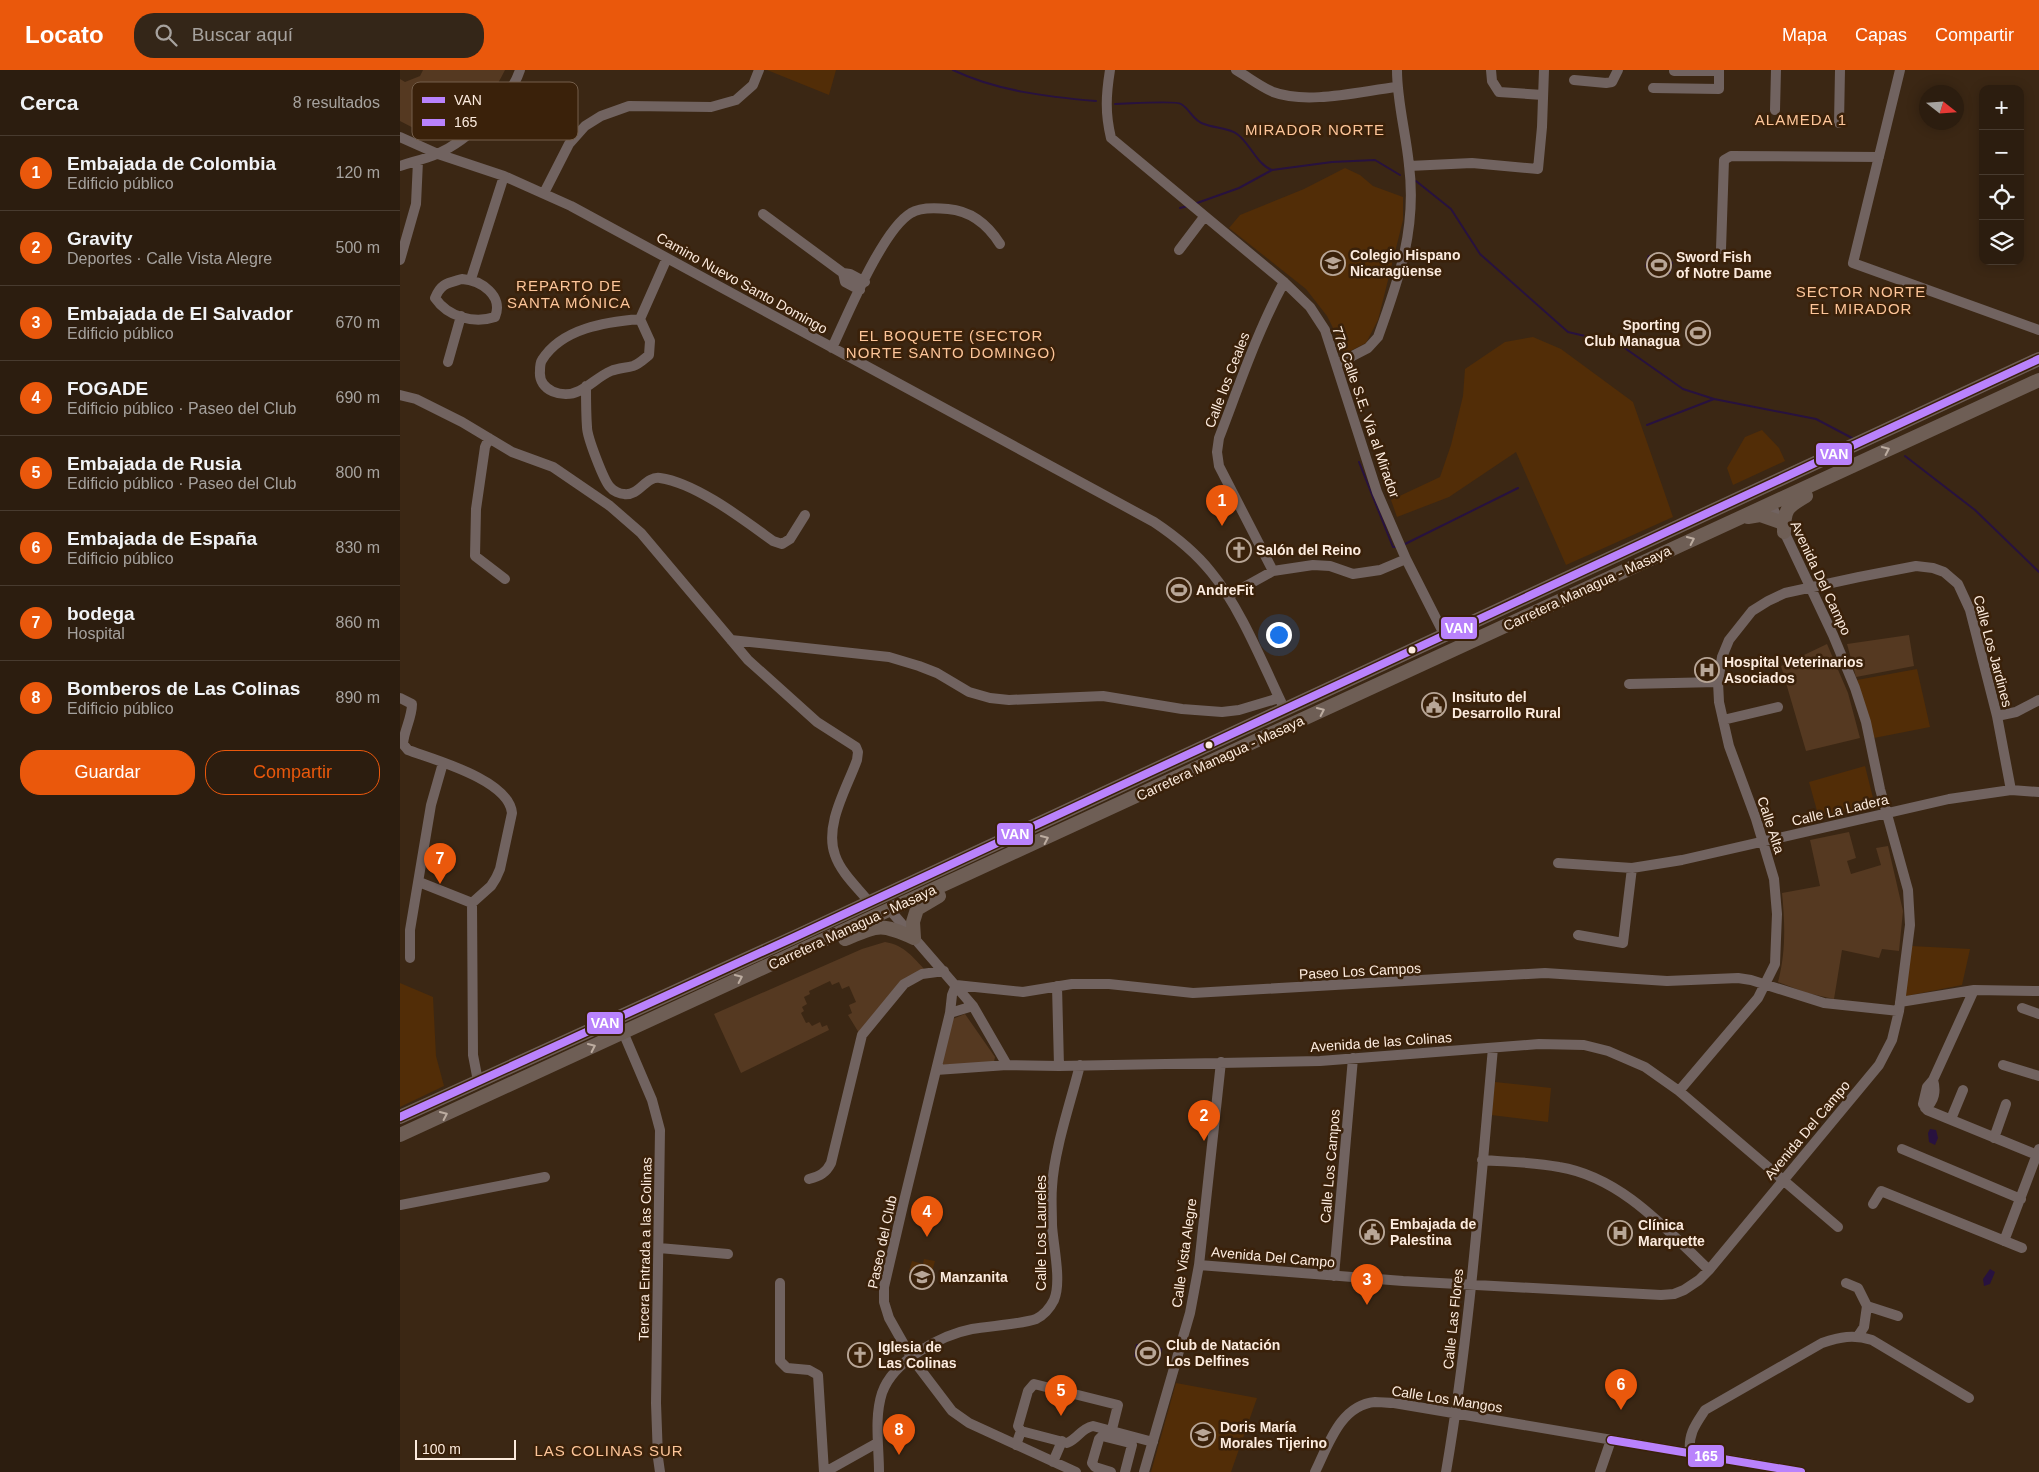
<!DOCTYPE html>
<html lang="es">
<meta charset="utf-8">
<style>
body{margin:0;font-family:Arial,sans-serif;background:#342618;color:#f1f3f6}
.controls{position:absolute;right:15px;top:15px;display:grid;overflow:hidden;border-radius:10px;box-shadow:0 2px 12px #0003}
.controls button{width:45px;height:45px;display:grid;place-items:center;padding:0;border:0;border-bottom:1px solid #483b2f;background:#2c1d0f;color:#f1f3f6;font:25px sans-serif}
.compass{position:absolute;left:1519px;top:15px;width:45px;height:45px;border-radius:50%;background:#2c1d0f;box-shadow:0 2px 12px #0003;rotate:107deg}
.scale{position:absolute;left:15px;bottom:12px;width:101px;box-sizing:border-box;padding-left:5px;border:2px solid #fcebde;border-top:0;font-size:14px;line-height:18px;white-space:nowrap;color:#fcebde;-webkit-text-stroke:4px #3a210a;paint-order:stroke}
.you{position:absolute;left:878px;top:564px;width:18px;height:18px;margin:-12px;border:4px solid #fff;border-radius:50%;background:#1a73e8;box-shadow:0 0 0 8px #1a73e833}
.badge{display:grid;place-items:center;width:32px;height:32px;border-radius:50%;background:#ea580c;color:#fff;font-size:16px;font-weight:700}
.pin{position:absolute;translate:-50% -41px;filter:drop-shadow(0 1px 2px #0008)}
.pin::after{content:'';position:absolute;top:26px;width:18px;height:15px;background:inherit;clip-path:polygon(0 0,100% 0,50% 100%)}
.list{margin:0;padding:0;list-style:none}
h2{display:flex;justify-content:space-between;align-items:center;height:65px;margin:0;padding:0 20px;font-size:21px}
h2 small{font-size:16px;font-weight:400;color:#a6a29e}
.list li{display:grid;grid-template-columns:32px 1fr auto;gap:15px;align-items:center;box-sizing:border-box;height:75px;padding:0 20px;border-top:1px solid #483b2f}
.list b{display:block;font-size:19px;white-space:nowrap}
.list p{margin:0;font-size:16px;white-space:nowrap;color:#a6a29e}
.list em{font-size:16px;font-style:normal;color:#a6a29e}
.actions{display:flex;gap:10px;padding:15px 20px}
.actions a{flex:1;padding:11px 0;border:1px solid #ea580c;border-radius:20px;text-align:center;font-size:18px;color:#ea580c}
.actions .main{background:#ea580c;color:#fff}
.icon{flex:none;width:28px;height:28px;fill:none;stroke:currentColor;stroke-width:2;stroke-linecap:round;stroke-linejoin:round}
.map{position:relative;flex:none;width:1639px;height:1402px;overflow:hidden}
header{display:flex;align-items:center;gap:30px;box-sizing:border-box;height:70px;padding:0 25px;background:#ea580c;color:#fff}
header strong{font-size:24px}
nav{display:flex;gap:28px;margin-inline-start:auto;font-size:18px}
.search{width:350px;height:45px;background:#342618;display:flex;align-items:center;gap:12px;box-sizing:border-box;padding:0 18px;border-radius:20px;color:#a6a29e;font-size:19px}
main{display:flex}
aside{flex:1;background:#2c1d0f}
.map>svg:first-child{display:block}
</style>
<header>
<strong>Locato</strong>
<div class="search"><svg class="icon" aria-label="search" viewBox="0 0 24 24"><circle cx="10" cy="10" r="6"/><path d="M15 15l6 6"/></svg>Buscar aquí</div>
<nav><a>Mapa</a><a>Capas</a><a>Compartir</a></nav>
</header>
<main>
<aside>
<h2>Cerca<small>8 resultados</small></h2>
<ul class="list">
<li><span class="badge">1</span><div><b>Embajada de Colombia</b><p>Edificio público</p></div><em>120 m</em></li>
<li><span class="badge">2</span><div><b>Gravity</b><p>Deportes · Calle Vista Alegre</p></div><em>500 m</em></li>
<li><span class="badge">3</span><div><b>Embajada de El Salvador</b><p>Edificio público</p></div><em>670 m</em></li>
<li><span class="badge">4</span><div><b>FOGADE</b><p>Edificio público · Paseo del Club</p></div><em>690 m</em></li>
<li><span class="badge">5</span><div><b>Embajada de Rusia</b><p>Edificio público · Paseo del Club</p></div><em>800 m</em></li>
<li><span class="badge">6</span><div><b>Embajada de España</b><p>Edificio público</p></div><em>830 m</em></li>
<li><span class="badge">7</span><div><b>bodega</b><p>Hospital</p></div><em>860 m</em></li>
<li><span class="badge">8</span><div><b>Bomberos de Las Colinas</b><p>Edificio público</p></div><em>890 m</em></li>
</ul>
<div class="actions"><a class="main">Guardar</a><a>Compartir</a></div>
</aside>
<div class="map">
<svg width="1639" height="1402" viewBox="0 0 1639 1402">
<rect width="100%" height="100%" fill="#3b2714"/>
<path fill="#522d07" d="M367,0H436L429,25Z
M945,98L960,105L973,116L1003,127V150L978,250L966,273L946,283L942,281L935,262L927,246L906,219L829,158L840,145L904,119Z
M1133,267L1161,279L1233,332L1273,447L1166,495L1116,382L1049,427L997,447L991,430L1040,407L1051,375L1063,326L1065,299L1105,272Z
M1362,360L1379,378L1385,391L1333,415L1327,398L1345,367Z
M1517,599L1530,657L1474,668L1457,610Z
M1465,696L1475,736L1419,748L1409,712Z
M1511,876L1570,879L1562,915L1506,926L1504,924Z
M0,913L33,927L36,986L44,1016L0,1037Z
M1095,1012L1151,1018L1148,1052L1091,1045Z
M524,1189L535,1191L528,1216L513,1213L515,1202L509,1201L512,1191L523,1194Z
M776,1313L857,1328L831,1402H751Z"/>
<path fill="#553921" d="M23,0H105C85,40 68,53 25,64L0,51V9L5,12L20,6Z
M1509,565L1514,596L1456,607L1447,574Z
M1427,574L1448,623L1460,668L1406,681L1381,596Z
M1449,762L1456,788L1447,791L1451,804L1481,795L1476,778L1488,776L1503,841L1499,881L1482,879L1479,888L1442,880L1434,929L1407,923L1378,912C1386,882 1385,853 1382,823L1420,816L1410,770Z
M485,872C504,875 513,887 526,901L512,907L459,963L448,945L452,943L449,935L456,932L449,916L442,919L439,912L432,915L430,911L409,921L410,924L404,927L407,934L402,937L404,941L401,943L406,953L409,952L412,956L420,952L422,957L427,955L429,960L341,1003L314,944L462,879Z
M565,944L595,987L594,992L542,995L550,950Z"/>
<path fill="#28123f" d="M1248,185L1273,192L1270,204L1245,197Z
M1530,1059L1536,1060L1538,1068L1535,1075L1529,1072L1528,1063Z
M1590,1199L1595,1202L1590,1214L1584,1216L1583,1209Z
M736,1274L762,1278L760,1290L734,1287Z"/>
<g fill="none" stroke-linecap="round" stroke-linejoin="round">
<path stroke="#28123f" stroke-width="2" d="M553,0C597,21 648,27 696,31
M715,34C727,34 775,30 781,34C790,39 793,51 804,54C814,58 829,58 837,64C850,73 857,95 872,100
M1016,111L1051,139L1080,184L1168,262L1219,274L1283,319L1314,329
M797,133L839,118L872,100L932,92L975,90L1000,105
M780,138L788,136
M1247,355L1314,329L1416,349L1452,368
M1505,386L1575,440L1639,502
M959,392L993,477H996
M1005,474L1118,418"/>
<path stroke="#716360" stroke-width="10" d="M710,0C706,25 705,43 711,68L884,212L910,237L925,260L977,422L1006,489L1045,566
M836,0C848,7 861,17 873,22C908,35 961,21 997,17
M1091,0L1092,11L1099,22L1143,25
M1500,0L1453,193L1639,260
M1274,1H1319
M1174,10L1206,13L1212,12L1218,0
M1253,18L1319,19V0
M1375,40L1376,0
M1439,53L1440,0
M0,67L38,84L104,106L171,136L754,452C775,466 795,482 811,502C841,538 864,597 885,640
M0,96C12,92 25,89 37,84C67,71 110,31 120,0
M1009,96L1072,93L1138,99L1142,57L1144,0
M144,123L169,74L185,56L201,46L229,36L311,37L336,30L353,15L359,0
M363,144L443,203L450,204L465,212
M1321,179L1324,90L1331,86L1479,87
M779,180L804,147
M0,190L16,134L18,91
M443,203L445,212L460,220
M62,209C81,210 104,226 95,247C74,254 48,247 35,228C41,213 48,213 62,209Z
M71,209L104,106
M240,249C206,252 162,258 142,290C140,293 140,298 140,301C138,321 163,329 179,321C190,316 199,306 211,301C218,298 226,298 233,296C239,294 244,289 249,285L250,271L240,249L267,188
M432,278C447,246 483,159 511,143C520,137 538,138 548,139C572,141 588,155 600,174
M48,292L61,246
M937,294L968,278L978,267C999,209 1017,158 1009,95C1006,63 997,32 997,0
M186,316C186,329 186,344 187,357C187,367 204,411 210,417C213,421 220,424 224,424C240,426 245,406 260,408C296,413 344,450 373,471L382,474L390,469L405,445
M0,325L16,329L62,352L112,382L153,397L210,436L241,463L348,590L417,652L456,677L458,682L457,690C447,718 424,755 435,785C441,803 458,818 469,832
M89,368L85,377L76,439L75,486L105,509
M873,501L819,396L817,382L819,368C839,316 857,262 884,212
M828,526L873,501L913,495L930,496L953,504L980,500L1006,489
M331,570L489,587L519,596L537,603L569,622L590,628L609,630L703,626L782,639L822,642L839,640L879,628
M1229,614L1318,612
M0,628L12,634C12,648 4,660 3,674L8,680C35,690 109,710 112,743L100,799L96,808L91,816L72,833L73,985L78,1011
M1597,646L1616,642L1639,630
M1323,650L1378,637
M1158,793L1232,798L1282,790L1549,729L1611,720L1639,722
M19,812L72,833
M489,839L573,936L607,995
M1178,865L1223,873L1232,798
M10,888V860L31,735L43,693
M556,915L623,922L672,914H709L793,923L1145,903L1267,911L1338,908L1351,910L1424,933L1499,941
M556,915L552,925L550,943L504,1131L484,1217V1232L489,1248L511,1287L552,1341L569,1353L676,1402
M657,916L659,996
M1574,920L1533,1010L1527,1017L1523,1034L1527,1040L1637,1085
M1500,932L1574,920L1639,921
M1622,938L1639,944
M550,943L573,936
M223,962L252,1030L260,1060L256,1333L258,1388L260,1402
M1603,995L1639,1006
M536,1000L607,995L659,996L920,991L1139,974L1184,975L1208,981L1245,997L1279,1021L1438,1157
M1279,1021L1358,928L1375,894L1377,844L1374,809L1356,749L1329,676L1319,632L1318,612L1322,587L1329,570L1352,541L1368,531L1385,523L1459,507L1516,496L1533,498L1544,502L1558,514L1570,540L1597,646L1611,720
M1525,1038C1535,1032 1536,1020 1533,1010
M1551,1049L1563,1020
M1594,1068L1606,1034
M1502,1079L1621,1129
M1082,1090C1108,1092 1134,1092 1159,1097C1221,1107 1266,1159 1309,1200
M409,1109C420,1106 426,1103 431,1093L462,965L504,914L522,904L544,901
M1473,1134L1481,1121L1622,1178
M0,1135L145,1107
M1604,1171L1639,1079
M259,1178L328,1184
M799,1195L1003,1211L1261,1225L1274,1224L1284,1220L1299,1210L1309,1200L1479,995L1492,970L1499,941L1510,855L1508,820L1480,719L1466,652L1455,618L1433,565L1371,434
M934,1206L953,988
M380,1213V1291L387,1298L409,1300L418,1305L424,1402
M1446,1213L1458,1218L1467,1236L1498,1246
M1458,1266L1464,1257L1467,1236
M621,1361L667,1373C679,1368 680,1359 693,1356L753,1372
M616,1375L621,1361L618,1356L628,1321L634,1314L718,1335L710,1367
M1290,1383C1288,1364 1295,1355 1305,1340L1422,1273C1440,1267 1453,1264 1472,1270L1569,1328
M653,1392L662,1371
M425,1402L477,1373
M479,1402C479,1376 474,1348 482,1323C493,1291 541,1265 572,1259C588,1256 623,1254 636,1249C644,1245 650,1238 654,1230C662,1211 653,1175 652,1155C652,1142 651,1129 652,1117C654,1080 671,1031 680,995
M711,1402L695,1397L692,1393L699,1369L702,1366L730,1373L732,1375L725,1402
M744,1402L790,1243L799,1195L821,992
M915,1402C928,1376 940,1335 975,1332C981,1332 988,1333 994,1333L1401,1402
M1046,1402C1070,1262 1080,1120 1093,978
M1200,1402L1211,1370"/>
<path stroke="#6e5e55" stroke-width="14" d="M1348,447L1360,445L1380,452
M1384,462C1384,439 1387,437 1406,426
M445,869C479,855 480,853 514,868L513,852L517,839L539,826
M0,1047L399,865L1639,289
M0,1065L1639,310"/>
<defs>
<path id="bus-1" d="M0,1047L399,865L1639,289"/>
<path id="bus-2" d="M1211,1370L1401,1402"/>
</defs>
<use href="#bus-1" stroke="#3a210a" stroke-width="11"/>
<use href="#bus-2" stroke="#3a210a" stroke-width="11"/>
<use href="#bus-1" stroke="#b982fc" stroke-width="8"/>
<use href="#bus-2" stroke="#b982fc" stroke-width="8"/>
</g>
<defs><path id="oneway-chevron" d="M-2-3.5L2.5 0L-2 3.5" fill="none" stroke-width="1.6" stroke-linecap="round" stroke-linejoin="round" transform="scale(1.25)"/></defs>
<g stroke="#bcaca0">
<use href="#oneway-chevron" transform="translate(1486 380) rotate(-25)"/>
<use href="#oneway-chevron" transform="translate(1291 470) rotate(-25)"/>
<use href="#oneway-chevron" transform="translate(921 641) rotate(-25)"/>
<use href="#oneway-chevron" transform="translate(645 769) rotate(-25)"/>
<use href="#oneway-chevron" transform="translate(339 908) rotate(-25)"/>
<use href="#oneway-chevron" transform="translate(192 977) rotate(-25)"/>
<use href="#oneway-chevron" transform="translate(44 1045) rotate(-25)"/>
</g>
<defs>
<symbol id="school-ring" viewBox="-11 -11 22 22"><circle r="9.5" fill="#3a210a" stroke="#b8a697" stroke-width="1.5"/><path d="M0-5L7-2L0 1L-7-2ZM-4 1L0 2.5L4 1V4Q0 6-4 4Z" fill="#b8a697"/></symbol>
<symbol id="stadium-ring" viewBox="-11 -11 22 22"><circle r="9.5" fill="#3a210a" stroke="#b8a697" stroke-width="1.5"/><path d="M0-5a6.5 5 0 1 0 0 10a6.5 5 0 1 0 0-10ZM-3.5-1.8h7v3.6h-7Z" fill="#b8a697"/></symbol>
<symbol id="church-ring" viewBox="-11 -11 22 22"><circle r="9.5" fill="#3a210a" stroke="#b8a697" stroke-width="1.5"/><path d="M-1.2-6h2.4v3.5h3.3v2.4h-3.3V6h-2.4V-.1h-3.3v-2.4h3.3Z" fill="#b8a697"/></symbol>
<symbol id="hospital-ring" viewBox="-11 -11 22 22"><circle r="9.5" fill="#3a210a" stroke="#b8a697" stroke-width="1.5"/><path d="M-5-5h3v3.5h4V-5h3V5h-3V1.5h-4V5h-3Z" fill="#b8a697"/></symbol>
<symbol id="civic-ring" viewBox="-11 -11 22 22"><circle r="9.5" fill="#3a210a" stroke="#b8a697" stroke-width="1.5"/><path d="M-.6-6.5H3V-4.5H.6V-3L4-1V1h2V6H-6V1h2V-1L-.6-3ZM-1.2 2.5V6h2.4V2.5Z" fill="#b8a697"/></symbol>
</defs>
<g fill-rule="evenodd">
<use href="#school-ring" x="919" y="179" width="28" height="28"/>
<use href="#stadium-ring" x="1245" y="181" width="28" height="28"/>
<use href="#stadium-ring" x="1284" y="249" width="28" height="28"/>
<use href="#church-ring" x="825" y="466" width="28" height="28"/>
<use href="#stadium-ring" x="765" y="506" width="28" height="28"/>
<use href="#hospital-ring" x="1293" y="586" width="28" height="28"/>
<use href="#civic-ring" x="1020" y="621" width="28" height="28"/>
<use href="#civic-ring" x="958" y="1148" width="28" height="28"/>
<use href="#hospital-ring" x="1206" y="1149" width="28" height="28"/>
<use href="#school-ring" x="508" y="1193" width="28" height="28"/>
<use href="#stadium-ring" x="734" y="1269" width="28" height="28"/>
<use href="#church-ring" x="446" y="1271" width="28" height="28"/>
<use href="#school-ring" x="789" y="1351" width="28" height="28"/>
</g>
<g fill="#fcebde" stroke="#3a210a" stroke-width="2">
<circle cx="1012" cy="580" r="4.5"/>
<circle cx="809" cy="675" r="4.5"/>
</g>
<g text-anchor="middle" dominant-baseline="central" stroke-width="5" stroke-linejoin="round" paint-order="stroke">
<g font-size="14" font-weight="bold" fill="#fcebde" stroke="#3a210a" text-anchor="start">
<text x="950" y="185">Colegio Hispano<tspan x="950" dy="16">Nicaragüense</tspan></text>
<text x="1276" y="187">Sword Fish<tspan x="1276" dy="16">of Notre Dame</tspan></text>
<text x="1280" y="255" text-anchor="end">Sporting<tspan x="1280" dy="16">Club Managua</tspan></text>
<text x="856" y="480">Salón del Reino</text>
<text x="796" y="520">AndreFit</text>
<text x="1324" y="592">Hospital Veterinarios<tspan x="1324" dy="16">Asociados</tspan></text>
<text x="1052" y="627">Insituto del<tspan x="1052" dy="16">Desarrollo Rural</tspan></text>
<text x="990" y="1154">Embajada de<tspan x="990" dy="16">Palestina</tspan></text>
<text x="1238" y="1155">Clínica<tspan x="1238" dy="16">Marquette</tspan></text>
<text x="540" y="1207">Manzanita</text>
<text x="766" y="1275">Club de Natación<tspan x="766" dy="16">Los Delfines</tspan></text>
<text x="478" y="1277">Iglesia de<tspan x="478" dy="16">Las Colinas</tspan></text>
<text x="820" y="1357">Doris María<tspan x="820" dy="16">Morales Tijerino</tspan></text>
</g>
<g font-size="14" fill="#fcebde" stroke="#3a210a">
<text transform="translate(342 213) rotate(29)">Camino Nuevo Santo Domingo</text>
<text transform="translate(827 310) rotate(-69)">Calle los Ceales</text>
<text transform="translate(966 342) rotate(71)">77a Calle S.E. Vía al Mirador</text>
<text transform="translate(1421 508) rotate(65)">Avenida Del Campo</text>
<text transform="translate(1187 518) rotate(-25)">Carretera Managua - Masaya</text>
<text transform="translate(1593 581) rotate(75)">Calle Los Jardines</text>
<text transform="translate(820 688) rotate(-25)">Carretera Managua - Masaya</text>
<text transform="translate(1440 740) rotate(-13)">Calle La Ladera</text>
<text transform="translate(1371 755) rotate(72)">Calle Alta</text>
<text transform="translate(452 857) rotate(-25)">Carretera Managua - Masaya</text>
<text transform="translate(960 901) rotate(-3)">Paseo Los Campos</text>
<text transform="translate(981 972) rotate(-4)">Avenida de las Colinas</text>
<text transform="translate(1407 1060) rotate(-50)">Avenida Del Campo</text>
<text transform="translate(930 1096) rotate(-85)">Calle Los Campos</text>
<text transform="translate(641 1163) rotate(-90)">Calle Los Laureles</text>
<text transform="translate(482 1172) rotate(-78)">Paseo del Club</text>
<text transform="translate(245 1179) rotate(-89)">Tercera Entrada a las Colinas</text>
<text transform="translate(784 1183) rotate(-82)">Calle Vista Alegre</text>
<text transform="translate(873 1187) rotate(5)">Avenida Del Campo</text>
<text transform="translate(1053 1249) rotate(-84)">Calle Las Flores</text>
<text transform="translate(1047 1329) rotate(9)">Calle Los Mangos</text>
</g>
<g font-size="15" letter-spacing="1" fill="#fdc599" stroke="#3a210a">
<text x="1401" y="49">ALAMEDA 1</text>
<text x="915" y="59">MIRADOR NORTE</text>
<text x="169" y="215">REPARTO DE<tspan x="169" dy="17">SANTA MÓNICA</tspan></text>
<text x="1461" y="221">SECTOR NORTE<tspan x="1461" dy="17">EL MIRADOR</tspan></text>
<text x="551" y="265">EL BOQUETE (SECTOR<tspan x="551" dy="17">NORTE SANTO DOMINGO)</tspan></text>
<text x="209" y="1380">LAS COLINAS SUR</text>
</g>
</g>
<rect x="12" y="12" width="166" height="58" rx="8" fill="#3a210a" stroke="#745e4a" stroke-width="1"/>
<rect x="22" y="27" width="23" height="6" fill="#b982fc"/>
<rect x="22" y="49" width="23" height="7" fill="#b982fc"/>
<g font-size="14" fill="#fcebde">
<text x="54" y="35">VAN</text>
<text x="54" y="57">165</text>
</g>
<g stroke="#3a210a" stroke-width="2">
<rect x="1415" y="372" width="38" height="24" rx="5" fill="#b982fc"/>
<rect x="1040" y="546" width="38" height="24" rx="5" fill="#b982fc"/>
<rect x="596" y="752" width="38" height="24" rx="5" fill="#b982fc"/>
<rect x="186" y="941" width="38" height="24" rx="5" fill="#b982fc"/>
<rect x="1287" y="1374" width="38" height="24" rx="5" fill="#b982fc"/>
</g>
<g font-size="14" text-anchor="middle" font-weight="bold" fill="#fff">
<text x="1434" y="389">VAN</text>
<text x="1059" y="563">VAN</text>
<text x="615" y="769">VAN</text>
<text x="205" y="958">VAN</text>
<text x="1306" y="1391">165</text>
</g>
</svg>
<div class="controls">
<button>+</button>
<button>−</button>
<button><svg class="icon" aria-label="locate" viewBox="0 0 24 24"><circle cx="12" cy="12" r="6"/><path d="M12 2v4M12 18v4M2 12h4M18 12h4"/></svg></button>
<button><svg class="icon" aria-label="layers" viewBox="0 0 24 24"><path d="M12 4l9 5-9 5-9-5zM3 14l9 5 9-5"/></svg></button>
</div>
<svg class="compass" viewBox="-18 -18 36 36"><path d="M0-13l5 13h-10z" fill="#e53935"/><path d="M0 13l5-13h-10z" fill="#a6a29e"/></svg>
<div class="scale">100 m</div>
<div class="you"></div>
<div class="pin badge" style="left:822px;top:456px">1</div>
<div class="pin badge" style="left:804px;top:1071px">2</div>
<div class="pin badge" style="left:967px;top:1235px">3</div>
<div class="pin badge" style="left:527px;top:1167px">4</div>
<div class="pin badge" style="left:661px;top:1346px">5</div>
<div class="pin badge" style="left:1221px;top:1340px">6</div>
<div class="pin badge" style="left:40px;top:814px">7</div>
<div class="pin badge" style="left:499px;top:1385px">8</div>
</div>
</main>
